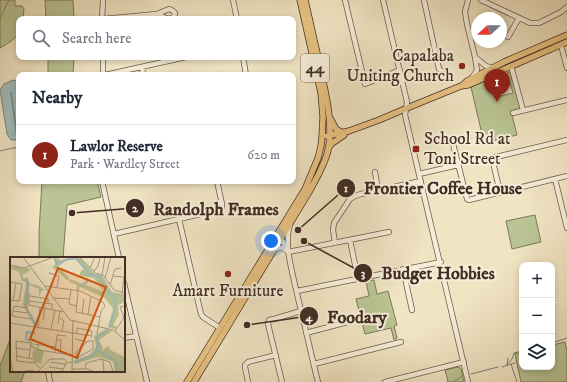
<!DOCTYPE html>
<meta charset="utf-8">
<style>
body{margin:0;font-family:"IM FELL DW Pica",serif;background:#f6f6f7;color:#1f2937}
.controls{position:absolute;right:12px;bottom:12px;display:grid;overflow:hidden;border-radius:8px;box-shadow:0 2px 6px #0003}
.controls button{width:36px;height:36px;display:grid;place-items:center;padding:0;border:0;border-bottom:1px solid #e0e1e3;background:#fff;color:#1f2937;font:20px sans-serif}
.compass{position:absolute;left:471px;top:12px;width:36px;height:36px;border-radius:50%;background:#fff;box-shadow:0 2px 6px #0003;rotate:248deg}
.you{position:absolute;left:271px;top:241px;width:14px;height:14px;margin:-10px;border:3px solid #fff;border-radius:50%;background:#1a73e8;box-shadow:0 0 0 6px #1a73e833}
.badge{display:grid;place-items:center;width:26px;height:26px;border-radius:50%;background:#8f2418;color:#fff;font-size:13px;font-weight:700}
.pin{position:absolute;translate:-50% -33px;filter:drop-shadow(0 1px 2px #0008)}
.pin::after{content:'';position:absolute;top:21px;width:14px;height:12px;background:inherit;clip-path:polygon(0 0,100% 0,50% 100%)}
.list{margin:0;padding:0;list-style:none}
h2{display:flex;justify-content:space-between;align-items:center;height:52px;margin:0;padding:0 16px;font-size:17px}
h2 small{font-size:13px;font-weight:400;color:#747a83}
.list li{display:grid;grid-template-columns:26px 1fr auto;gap:12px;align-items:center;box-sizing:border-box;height:60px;padding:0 16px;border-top:1px solid #e0e1e3}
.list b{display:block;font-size:15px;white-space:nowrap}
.list p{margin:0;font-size:13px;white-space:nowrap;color:#747a83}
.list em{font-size:13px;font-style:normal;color:#747a83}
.icon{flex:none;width:22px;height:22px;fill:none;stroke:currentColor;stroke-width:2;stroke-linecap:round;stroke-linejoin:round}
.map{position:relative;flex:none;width:567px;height:382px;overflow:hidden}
.search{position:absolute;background:#fff;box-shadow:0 2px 6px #0003;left:16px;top:16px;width:280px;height:44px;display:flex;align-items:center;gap:10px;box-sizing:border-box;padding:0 14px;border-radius:8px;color:#747a83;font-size:15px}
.panel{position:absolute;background:#fff;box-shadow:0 2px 6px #0003;left:16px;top:72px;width:280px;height:112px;border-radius:8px}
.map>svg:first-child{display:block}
</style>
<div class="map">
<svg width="567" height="382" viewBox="0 0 567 382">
<rect width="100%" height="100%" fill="#f0e4c3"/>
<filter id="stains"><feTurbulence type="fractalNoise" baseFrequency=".005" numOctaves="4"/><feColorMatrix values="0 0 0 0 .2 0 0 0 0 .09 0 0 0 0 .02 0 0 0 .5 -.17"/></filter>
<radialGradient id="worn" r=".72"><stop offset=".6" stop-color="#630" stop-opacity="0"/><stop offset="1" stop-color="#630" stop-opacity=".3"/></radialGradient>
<path fill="#bac494" stroke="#7e785c" d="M0,0H15V6H22L24,9L23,19H19V33C14,40 7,44 0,48Z
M45,0H73L74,19H46Z
M48,57H74L73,75H48Z
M510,72L521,108L511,111L517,135L484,143L471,87L492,78L497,97L513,93L507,73Z
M42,181H97L101,197L67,205L63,258H39V233Z
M535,215L541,242L512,249L506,221Z
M374,280L377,294L388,291L397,325L394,326L397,338L394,340L391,328L365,334L356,299L369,296L366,281Z
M11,337V371H25L21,382H0V366Z
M565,342L567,351V382H521L515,354L522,352V367H552V345Z
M458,367L460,368L461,369L464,382H447L448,381L445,370Z"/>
<path fill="#9fbcbe" stroke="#7a8380" d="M13,80L17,81L19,83V137L17,132L11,92L17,140H11L7,134L0,90L4,84Z"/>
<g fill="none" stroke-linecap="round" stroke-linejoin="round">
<path stroke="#7a8380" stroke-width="1" d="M0,18L9,0
M0,151L18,147L19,148
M552,343L567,338
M511,364L517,382
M507,365L512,359L514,353L522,351
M507,365L508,358
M502,367L515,363
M471,374L498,367
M453,382L462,376"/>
<defs>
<path id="minor" d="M233,0L237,19
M345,0L365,84L400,70
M383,0L407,102L405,115L468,382
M424,0L439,69L442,71
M468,0L465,12L467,24L475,57L477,70L472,78
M481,0L530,23H539L561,12L567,7
M169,9C172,10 173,10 175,13L174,17L168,19L157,14Z
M102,19L103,0
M103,19L157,14
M508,37L519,18
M561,45L567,68
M243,57L246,75
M475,57L486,66L492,68
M511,66L523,110
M103,75V57
M105,75L186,57
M142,75L143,67
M513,113L567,100
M452,140L467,199L469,200L567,176
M375,172L378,190
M419,174L458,165
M555,179L567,228
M102,181L119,258
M500,192L492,158L567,140
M179,219L201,314L203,317L220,328
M290,225C283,245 294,278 298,298C305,326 311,354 318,382
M114,234L218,210L222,207V204L217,181
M281,239L283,242L288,251
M350,240L358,279
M335,243L333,230L334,223L350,199L355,196L361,194L421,181
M275,250C281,246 283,248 288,252
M288,252L389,232
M403,269L412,310
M124,283L147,382
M297,291L441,262
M306,333L355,320
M124,338L136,336
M314,364L401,342
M48,371L50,382
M248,382L245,367V365L248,362L276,355
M282,382L268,324L269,320L274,319L301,311
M385,382L464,362"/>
<path id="major" d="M463,85L467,81L504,62L567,35
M330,118L336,129L341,132
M327,136L349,131L379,120L412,106L461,86L468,85L567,42
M328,149L331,144L344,135
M187,382L305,189L318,158L321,146L322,137L323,117L321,93L300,0
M194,382L309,192C316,179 324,166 328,151C334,124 325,92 320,66C315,44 310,22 305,0"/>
</defs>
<use href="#minor" stroke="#6e5b4c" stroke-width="6"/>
<use href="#major" stroke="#422d24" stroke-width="7"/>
<use href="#minor" stroke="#f5edd8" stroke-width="4.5"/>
<use href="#major" stroke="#e8c282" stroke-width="5.5"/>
</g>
<g fill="#8f2418" stroke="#f5edd8" stroke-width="1.5">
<circle cx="462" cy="66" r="4"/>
<rect x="412" y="145" width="8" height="8" rx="2"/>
<circle cx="228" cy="274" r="4"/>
</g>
<g text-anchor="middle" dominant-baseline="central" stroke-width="4" stroke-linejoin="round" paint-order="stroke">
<rect fill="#f5edd8" stroke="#78675a" stroke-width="1" x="301" y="54" width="28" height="28" rx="3"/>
<g font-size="16" font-weight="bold" fill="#422d24">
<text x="315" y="68">44</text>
</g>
<g font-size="17" fill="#422d24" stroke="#f5edd8" text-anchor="end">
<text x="454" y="56">Capalaba<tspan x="454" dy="20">Uniting Church</tspan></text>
<text x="424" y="139" text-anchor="start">School Rd at<tspan x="424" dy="20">Toni Street</tspan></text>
<text x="228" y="291" text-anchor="middle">Amart Furniture</text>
</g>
</g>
<g transform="translate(10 257)">
<rect width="115" height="115" fill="#f0e4c3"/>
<path d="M45,0L51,3L69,0L85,17L92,18L102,35L115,37V45L108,48L109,58L103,68L107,70L105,72L98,70L103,52L95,41L70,30L69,33H66L67,28L59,25L60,22L100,37L91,32L84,21L70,19V15L74,12L66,2L58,3L47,9L59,21L58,24L55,21L42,10L45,8ZM2,9L18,11L21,13L12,18L14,22L17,20L20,27L27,28L37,34L32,33L29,40V32L20,28L19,30L18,52L27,69H24L13,48L16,25L12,24L9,15L1,12ZM96,72L102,74L89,83L93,91L91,94L99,89L100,93L115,100V115H105L103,104L88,100L64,107V103L80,98L86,90L84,79ZM20,84H23V89L34,94L31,107L26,105L22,99L24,92L21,91Z" fill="#bac494"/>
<path fill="none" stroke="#9fbcbe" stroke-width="2" d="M44,1L48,8L55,3L66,1L77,14V17L89,19L97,35L105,40L106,47L100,70M16,21L18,26L16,48M70,29L77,25V21M19,55L26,69M20,84L16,82L17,75L25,76M87,93L105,104L108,115M65,106L84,97L88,88L87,80L98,73"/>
<path fill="none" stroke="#aa9b83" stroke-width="1" d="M13,0L60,63L103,73L115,83M69,0L86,16L93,18L104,33L115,36M0,8L14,11L44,0M80,11L85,0M84,14L88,9L90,0M42,17L39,16L49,19L47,30M92,18L95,0M103,19L114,20L112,36M95,21L101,0M0,25L12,27L9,44L0,43M100,28L105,12L111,11M35,29L70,34L93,45L95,49L91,54L87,77M61,33L59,47L66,49M68,34L66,55L90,60M19,36V48L53,55M20,39L38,42V47M44,41L60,42M3,43L6,26M19,44L42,47V52M16,51L4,49L2,59L21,62M3,54L18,56L15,48M72,57L74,42M78,58L81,39M49,60L54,64L52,73M114,61L110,50L115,49M33,63L35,51M0,66L82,79M48,67L50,53M28,70L30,50M41,72L45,53M105,74L115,59M67,76V71L82,74L81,80M65,82L77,85M47,83H51L50,96M78,84H83V92L67,101L66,95ZM24,87L46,90M28,88V93L62,98M5,91L20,93M45,95L47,78L56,79M6,99L23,102L29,111M0,100L3,115M19,101L21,86L6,84L7,104L25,106M93,103L94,115M40,105L55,107M39,110L53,112M62,112H78L84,115M75,112L76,106L91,102L100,105L103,115M11,115L23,113M27,115L40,102H54L57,105M52,115L56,106L63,105M62,115L63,63"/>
<path fill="#d7550e" fill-opacity="0.15" stroke="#d7550e" stroke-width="2" d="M48,11L96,30L67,101L20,82Z"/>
<rect width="115" height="115" fill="none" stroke="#422d24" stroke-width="2"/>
</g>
<path fill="none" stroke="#422d24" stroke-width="1.5" d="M298 230L346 188M72 213L135 208M304 241L363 273M247 325L309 316"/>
<g fill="#422d24" stroke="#f5edd8" stroke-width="1.5">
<circle cx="298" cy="230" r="4"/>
<circle cx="72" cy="213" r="4"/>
<circle cx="304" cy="241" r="4"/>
<circle cx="247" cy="325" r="4"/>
<circle cx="346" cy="188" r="10"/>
<circle cx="135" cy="208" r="10"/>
<circle cx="363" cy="273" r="10"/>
<circle cx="309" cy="316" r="10"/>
</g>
<g font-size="12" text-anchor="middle" font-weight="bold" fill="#fff">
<text x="346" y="192">1</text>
<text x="135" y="212">2</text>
<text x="363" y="277">3</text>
<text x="309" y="321">4</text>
</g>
<g font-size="18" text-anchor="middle" font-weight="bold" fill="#422d24" stroke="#f5edd8" stroke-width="4" stroke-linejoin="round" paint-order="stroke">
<text x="443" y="194">Frontier Coffee House</text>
<text x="216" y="215">Randolph Frames</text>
<text x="438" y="279">Budget Hobbies</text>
<text x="357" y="323">Foodary</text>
</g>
<rect width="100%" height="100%" filter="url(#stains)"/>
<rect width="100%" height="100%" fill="url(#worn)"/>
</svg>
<div class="controls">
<button>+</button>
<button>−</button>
<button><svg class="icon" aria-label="layers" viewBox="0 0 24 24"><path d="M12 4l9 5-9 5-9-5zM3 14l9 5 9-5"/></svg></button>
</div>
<svg class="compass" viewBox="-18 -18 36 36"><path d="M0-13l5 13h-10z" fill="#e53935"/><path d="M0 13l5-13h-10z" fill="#747a83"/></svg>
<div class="you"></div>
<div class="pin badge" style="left:497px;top:102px">1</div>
<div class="search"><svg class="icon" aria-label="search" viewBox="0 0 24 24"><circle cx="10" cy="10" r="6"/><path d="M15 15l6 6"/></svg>Search here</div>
<section class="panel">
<h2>Nearby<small></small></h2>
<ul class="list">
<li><span class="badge">1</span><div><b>Lawlor Reserve</b><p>Park · Wardley Street</p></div><em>620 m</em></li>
</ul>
</section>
</div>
